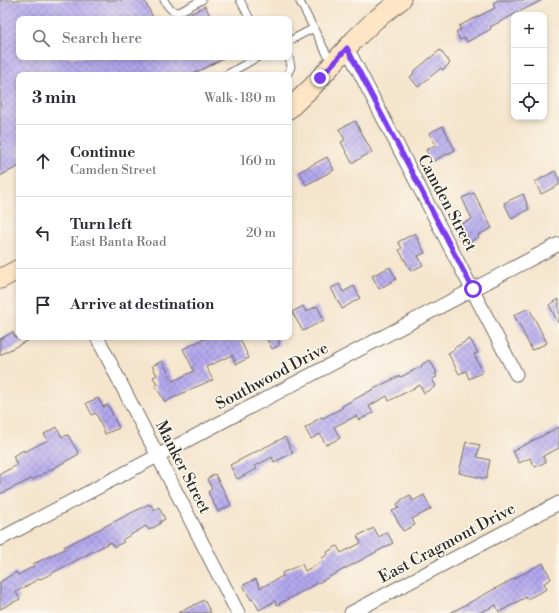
<!DOCTYPE html>
<meta charset="utf-8">
<style>
body{margin:0;font-family:"Libre Bodoni",serif;background:#f2f2f3;color:#2b2b33}
.controls{position:absolute;right:12px;top:12px;display:grid;overflow:hidden;border-radius:8px;box-shadow:0 2px 6px #0003}
.controls button{width:36px;height:36px;display:grid;place-items:center;padding:0;border:0;border-bottom:1px solid #e1e1e2;background:#fff;color:#2b2b33;font:20px sans-serif}
.stop{position:absolute;width:12px;height:12px;margin:-9px;border:3px solid #7c3aed;border-radius:50%;background:#fff}
.stop.end{background:#7c3aed;border-color:#fff;box-shadow:0 1px 4px #0008}
.list{margin:0;padding:0;list-style:none}
h2{display:flex;justify-content:space-between;align-items:center;height:52px;margin:0;padding:0 16px;font-size:17px}
h2 small{font-size:13px;font-weight:400;color:#7c7c81}
.list li{display:grid;grid-template-columns:26px 1fr auto;gap:12px;align-items:center;box-sizing:border-box;height:72px;padding:0 16px;border-top:1px solid #e1e1e2}
.list b{display:block;font-size:15px;white-space:nowrap}
.list p{margin:0;font-size:13px;white-space:nowrap;color:#7c7c81}
.list em{font-size:13px;font-style:normal;color:#7c7c81}
.icon{flex:none;width:22px;height:22px;fill:none;stroke:currentColor;stroke-width:2;stroke-linecap:round;stroke-linejoin:round}
.map{position:relative;flex:none;width:559px;height:613px;overflow:hidden}
.search{position:absolute;background:#fff;box-shadow:0 2px 6px #0003;left:16px;top:16px;width:276px;height:44px;display:flex;align-items:center;gap:10px;box-sizing:border-box;padding:0 14px;border-radius:8px;color:#7c7c81;font-size:15px}
.panel{position:absolute;background:#fff;box-shadow:0 2px 6px #0003;left:16px;top:72px;width:276px;height:268px;border-radius:8px}
.map>svg:first-child{display:block}
</style>
<div class="map">
<svg width="559" height="613" viewBox="0 0 559 613">
<defs>
<pattern id="building-cross-hatch" width="8" height="8" patternUnits="userSpaceOnUse"><rect width="8" height="8" fill="#b4a8ee"/><path d="M0 0l8 8M0 8l8-8" fill="none" stroke="#9389c1"/></pattern>
</defs>
<rect width="100%" height="100%" fill="#fbf7ec"/>
<filter id="ink" filterUnits="userSpaceOnUse"><feTurbulence type="fractalNoise" baseFrequency=".025" numOctaves="2"/><feDisplacementMap in="SourceGraphic" scale="8" xChannelSelector="R" yChannelSelector="G"/><feConvolveMatrix kernelMatrix="1 2 1 2 8 2 1 2 1" color-interpolation-filters="sRGB"/></filter>
<filter id="wash" filterUnits="userSpaceOnUse"><feTurbulence type="fractalNoise" baseFrequency=".012" numOctaves="4" result="noise"/><feDisplacementMap in="SourceGraphic" scale="16" xChannelSelector="R" yChannelSelector="G"/><feGaussianBlur stdDeviation="0.9" result="paint"/><feColorMatrix in="noise" values="0 0 0 0 0 0 0 0 0 0 0 0 0 0 0 0 0 1.4 0 .05"/><feComposite in="paint" operator="in"/></filter>
<g filter="url(#wash)">
<rect width="100%" height="100%" fill="#f5e5cd"/>
<g id="blocks">
<path fill="url(#building-cross-hatch)" d="M0,0H144L154,19H19V57H226L191,75H19V166L0,176Z
M498,0H542L490,27L491,29L467,42L465,38L460,40L456,32L461,30L459,26L495,8L493,3Z
M205,6L212,19H181Z
M440,50L450,63L443,70L441,68L418,87L410,77L414,73L413,72Z
M355,121L372,152L352,163L341,142L345,140L339,129Z
M443,126L455,150L432,162L426,150L436,145L429,133Z
M327,157L334,170L306,185L299,172Z
M555,171L559,179V185L541,194L535,182Z
M474,193L492,228L478,235L479,237L470,242L461,224L472,219L462,198Z
M523,194L529,209L512,219L504,203Z
M415,233L425,253L418,256L423,265L411,271L399,250L402,248L398,242Z
M390,267L396,279L379,289L372,276Z
M339,284L343,292L354,286L360,298L342,309L331,288Z
M559,299V324L549,305Z
M303,306L306,312L317,306L324,320L303,331L292,312Z
M529,308L547,343L532,350L514,315Z
M13,332L15,337H34L0,355V339Z
M208,337H239L249,358L236,364L232,355L206,367L213,380L193,388L165,402L155,385L157,384L153,377L157,375L152,366L162,361L173,381L194,371L183,349Z
M266,337H279V345L272,349Z
M470,339L478,353L474,354L483,372L469,379L466,371L459,374L448,353L455,349L454,348Z
M430,360L437,373L435,374L437,377L432,379L436,386L424,393L420,385L389,401L387,396L369,406L373,413L359,420L356,416L334,427L340,438L326,445L320,434L311,439L305,428L314,423L313,422L322,417L323,418L342,408V406L383,384L400,376L401,377L422,366V364Z
M98,398L103,407L108,405L119,428L105,434L96,413L92,415L86,403Z
M57,427L62,437L68,435L79,454L32,480L31,479L25,482L0,494V474L17,465L13,456L24,450V452L48,440L44,434Z
M559,427V448L543,456L546,462L535,467L530,458L519,463L513,451Z
M285,437L293,453L274,462L272,457L255,466L257,469L237,479L230,465Z
M466,442L480,445L477,457L490,460L486,479L459,473Z
M215,474L231,505L218,512L208,492L212,489L207,479Z
M410,495L413,501L424,495L431,509L412,519L415,525L403,531L392,511L399,508L397,504L401,501V500Z
M149,504V505H151L154,510L159,507L165,519L160,522V524L149,530L146,526L122,540L124,542L114,547L111,542L41,579L40,578L16,592L20,599L0,609V582L16,572L18,575L34,566L33,564L65,549L64,547Z
M374,528L379,537L387,532L393,543L277,605L275,601L259,610L253,599L251,600L243,585L256,579L260,588L283,576L282,573L302,564L305,571L323,561L322,558L328,554L327,552L337,546L341,553L361,543L357,536Z
M543,563L551,579L544,583L547,589L527,599L526,597L499,612L496,605L479,613H450Z
M204,600L211,613H178Z"/>
</g>
</g>
<g filter="url(#ink)">
<use href="#blocks" fill-opacity="0" stroke="#726c64" stroke-width="1"/>
<g fill="none" stroke-linecap="round" stroke-linejoin="round">
<defs>
<path id="lane" d="M164,0C167,6 172,12 179,12L202,0
M240,0L250,19
M299,0L332,64
M289,41L314,28
M226,75L258,57
M287,75L291,67L289,57"/>
<path id="street" d="M347,48L516,374
M97,337L238,613
M0,539L559,244
M351,613L559,503"/>
<path id="secondary" d="M289,109L313,86L355,39L375,20L401,0
M0,279L19,269"/>
</defs>
<use href="#lane" stroke="#726c64" stroke-width="9"/>
<use href="#street" stroke="#726c64" stroke-width="15"/>
<use href="#secondary" stroke="#726c64" stroke-width="21"/>
<use href="#lane" stroke="#fff" stroke-width="7"/>
<use href="#street" stroke="#fff" stroke-width="13"/>
<use href="#secondary" stroke="#fde5c5" stroke-width="19"/>
</g>
</g>
<g fill="none" stroke-linecap="round" stroke-linejoin="round" filter="url(#ink)">
<path stroke="#7c3aed" stroke-width="5" d="M320,78L347,48L473,289"/>
</g>
<g text-anchor="middle" dominant-baseline="central" stroke-width="3.5" stroke-linejoin="round" paint-order="stroke">
<g font-size="16" fill="#2b2b2b" stroke="#fbf7ec">
<text transform="translate(447 203) rotate(62)">Camden Street</text>
<text transform="translate(272 376) rotate(-28)">Southwood Drive</text>
<text transform="translate(183 467) rotate(63)">Manker Street</text>
<text transform="translate(447 543) rotate(-28)">East Cragmont Drive</text>
</g>
</g>
</svg>
<div class="controls">
<button>+</button>
<button>−</button>
<button><svg class="icon" aria-label="locate" viewBox="0 0 24 24"><circle cx="12" cy="12" r="6"/><path d="M12 2v4M12 18v4M2 12h4M18 12h4"/></svg></button>
</div>
<div class="stop" style="left:473px;top:289px"></div>
<div class="stop end" style="left:320px;top:78px"></div>
<div class="search"><svg class="icon" aria-label="search" viewBox="0 0 24 24"><circle cx="10" cy="10" r="6"/><path d="M15 15l6 6"/></svg>Search here</div>
<section class="panel">
<h2>3 min<small>Walk · 180 m</small></h2>
<ul class="list">
<li><svg class="icon" aria-label="ahead" viewBox="0 0 24 24"><path d="M12 20V5M6 11l6-6 6 6"/></svg><div><b>Continue</b><p>Camden Street</p></div><em>160 m</em></li>
<li><svg class="icon" aria-label="left" viewBox="0 0 24 24"><path d="M17 20v-9H6M10 6l-5 5 5 5"/></svg><div><b>Turn left</b><p>East Banta Road</p></div><em>20 m</em></li>
<li><svg class="icon" aria-label="arrive" viewBox="0 0 24 24"><path d="M6 21V4h12l-3 4 3 4H6"/></svg><div><b>Arrive at destination</b></div></li>
</ul>
</section>
</div>
